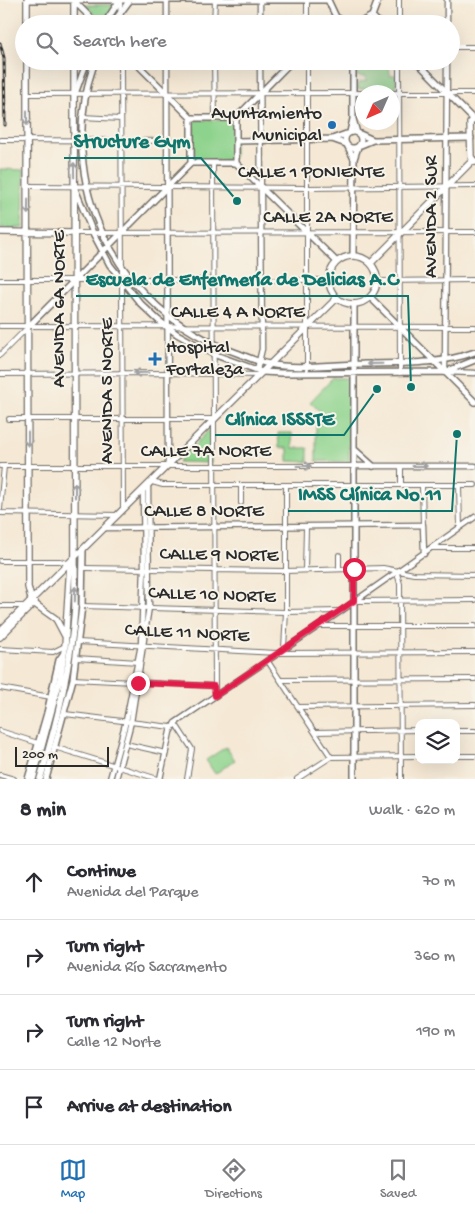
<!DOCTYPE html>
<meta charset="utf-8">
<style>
body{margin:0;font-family:"Gochi Hand",sans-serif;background:#f2f2f3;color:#2b2b33}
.controls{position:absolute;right:15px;bottom:15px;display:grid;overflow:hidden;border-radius:10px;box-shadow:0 5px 20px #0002}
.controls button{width:45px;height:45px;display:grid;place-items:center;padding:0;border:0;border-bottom:1px solid #e1e1e2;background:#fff;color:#2b2b33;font:25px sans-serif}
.compass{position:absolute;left:355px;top:85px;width:45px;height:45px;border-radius:50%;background:#fff;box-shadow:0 5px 20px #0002;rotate:225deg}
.scale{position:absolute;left:15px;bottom:12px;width:94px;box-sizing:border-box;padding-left:5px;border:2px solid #2b2b2b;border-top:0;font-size:14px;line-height:18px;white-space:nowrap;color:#2b2b2b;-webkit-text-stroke:4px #f7f3e8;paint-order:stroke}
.stop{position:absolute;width:15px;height:15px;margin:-11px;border:4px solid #e11d48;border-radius:50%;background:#fff}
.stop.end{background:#e11d48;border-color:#fff;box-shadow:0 1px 5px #0008}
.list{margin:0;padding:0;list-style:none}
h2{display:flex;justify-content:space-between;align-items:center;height:65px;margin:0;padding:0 20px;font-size:21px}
h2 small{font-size:16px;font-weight:400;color:#7c7c81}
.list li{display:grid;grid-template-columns:32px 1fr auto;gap:15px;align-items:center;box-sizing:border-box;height:75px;padding:0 20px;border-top:1px solid #e1e1e2}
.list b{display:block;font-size:19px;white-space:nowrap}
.list p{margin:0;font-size:16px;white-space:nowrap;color:#7c7c81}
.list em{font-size:16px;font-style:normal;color:#7c7c81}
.icon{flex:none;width:28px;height:28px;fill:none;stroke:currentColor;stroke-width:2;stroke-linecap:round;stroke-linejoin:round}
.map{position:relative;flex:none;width:475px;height:779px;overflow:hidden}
.search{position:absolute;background:#fff;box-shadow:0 5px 20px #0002;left:15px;right:15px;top:15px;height:55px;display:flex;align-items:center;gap:12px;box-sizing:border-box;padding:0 18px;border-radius:28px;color:#7c7c81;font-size:19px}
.sheet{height:365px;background:#fff}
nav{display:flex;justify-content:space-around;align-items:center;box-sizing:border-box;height:70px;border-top:1px solid #e1e1e2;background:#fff;font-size:14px;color:#7c7c81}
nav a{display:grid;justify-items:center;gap:2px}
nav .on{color:#1f6fb2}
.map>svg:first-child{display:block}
</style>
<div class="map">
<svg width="475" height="779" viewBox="0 0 475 779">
<rect width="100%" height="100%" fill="#f7f3e8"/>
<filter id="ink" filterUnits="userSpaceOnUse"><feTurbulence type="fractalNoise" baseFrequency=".02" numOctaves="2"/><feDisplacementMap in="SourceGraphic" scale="10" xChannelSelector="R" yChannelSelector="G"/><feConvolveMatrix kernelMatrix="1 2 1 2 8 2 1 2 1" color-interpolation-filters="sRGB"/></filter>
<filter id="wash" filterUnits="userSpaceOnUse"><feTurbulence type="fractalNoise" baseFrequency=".0096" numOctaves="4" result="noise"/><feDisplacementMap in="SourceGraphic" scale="20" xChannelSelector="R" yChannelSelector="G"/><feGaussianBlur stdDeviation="1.12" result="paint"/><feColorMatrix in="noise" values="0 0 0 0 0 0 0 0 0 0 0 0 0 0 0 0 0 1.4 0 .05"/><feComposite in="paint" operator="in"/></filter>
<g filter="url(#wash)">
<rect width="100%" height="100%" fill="#f5e8d4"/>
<path fill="#8ed38d" stroke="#5c7f5c" d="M85,5H115L103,23Z
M357,64H367L368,66L389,64L390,75H396V89H358V83L366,81V77L357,76Z
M196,120H231L234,123V158L232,160L197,161L194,158V123Z
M0,169L24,170L23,228H0Z
M333,378H350L349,462L316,461V417L323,414L310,402Z
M210,429L211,463L178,462Z
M278,433H292L293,448H308V462L288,461V448H279Z
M226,747L235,760L215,774L206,760Z"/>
</g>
<g filter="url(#ink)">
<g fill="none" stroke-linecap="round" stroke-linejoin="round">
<defs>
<path id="minor" d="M120,0L121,24
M307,0V24
M399,0V24
M214,24L215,0
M451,47H475
M121,61L123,509
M214,61L215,118
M307,61V369
M399,61L400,373
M392,93H475
M27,94L362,93
M82,117L121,119
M1,140L191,141
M213,163L215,696
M28,186L307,188L475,186
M75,233L475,232
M0,280H329
M378,281L475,280
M0,326L475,327
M0,355L28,327
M0,374L168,373L259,375
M9,419H215
M0,466H354
M401,466V485
M152,482L163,485H475
M241,486V503
M422,486L423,525
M459,486L460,527
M0,509L4,466
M0,513L118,515
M432,548H475
M339,555V569
M0,561H60L70,564
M84,568L286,571L383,568L414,574L475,575
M305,570L306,528
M397,573L400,584L401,779
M356,601L475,600
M0,606H25
M82,606L286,612L340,611
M320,626H475
M78,642L277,653L475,652
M284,648L286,612V485
M0,649L53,652L65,646
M76,658L138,662
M267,660L331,757
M73,679L215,686
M281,680L475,679
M0,688L51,697
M298,707L475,705
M65,714L171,727
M175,723L192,749L187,779
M0,731L41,744
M456,731H475
M315,732L419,730
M126,744L166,753
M54,747L158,779
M456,756H475
M331,757L419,756
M0,775L14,779
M297,779L331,757"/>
<path id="tertiary" d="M447,0V24
M167,24V0
M260,24V0
M167,61L168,465
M447,61L445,372L475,373
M257,370L262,349L260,61
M354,466H475
M106,528L423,525L424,554
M110,779L126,721L141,645L144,568L143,490
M116,779L131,722L149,607L148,485
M160,779L170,732L175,723L341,611L475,517"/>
<path id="secondary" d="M27,0H328
M328,0L336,17L349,24
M74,1L97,24
M372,16L380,24
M104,24L120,0
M112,24L130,0
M330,24L336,17
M357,24L372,16L378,0
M95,61C52,184 116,310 237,353C247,357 258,362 269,364C297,370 334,364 363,364C401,363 439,365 475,352
M134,61L191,118
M416,61L473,119
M75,94L87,61
M191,118H236V163H191Z
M236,118L292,61
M353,119V61
M345 140a8 8 0 1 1 16 0a8 8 0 1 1-16 0Z
M350,132L353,119L357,133
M360,134L373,140L361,145
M373,140L471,138
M236,141L332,139
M346,144L332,139L346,134
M348,147L354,159L358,147
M236,163L337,262
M75,189L93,233L110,265L140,303L158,320L177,334L213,354L262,372L281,373L445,372L475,360
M353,255L354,159
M370,297L475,402
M28,327L191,163
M354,449L373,466
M28,779L47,713L59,660L64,653
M46,779L73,679L82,606L83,550
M354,779V304"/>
<path id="primary" d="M27,24V0
M74,24V0
M27,61L28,587L32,602L56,619L65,636
M475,118L470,123L471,157L475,162
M0,232L75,233
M329 280a24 24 0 1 1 48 0a24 24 0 1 1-48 0Z
M371,263L473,160
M0,631L337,298
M0,637L35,602
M33,779L60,679L65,646L70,564
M40,779C57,722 71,667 75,607L74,61"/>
</defs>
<use href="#minor" stroke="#726d66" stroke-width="6"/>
<use href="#tertiary" stroke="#726d66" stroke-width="7"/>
<use href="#secondary" stroke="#726d66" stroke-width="8"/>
<use href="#primary" stroke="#726d66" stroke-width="8"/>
<use href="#minor" stroke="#fff" stroke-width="4"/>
<use href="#tertiary" stroke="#fff" stroke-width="4.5"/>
<use href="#secondary" stroke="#fff" stroke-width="5"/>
<use href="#primary" stroke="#fff" stroke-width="5.5"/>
<defs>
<path id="rail" d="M0,43L4,58L5,125"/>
</defs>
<use href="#rail" stroke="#2b2b2b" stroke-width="3"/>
<use href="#rail" stroke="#f7f3e8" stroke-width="1" stroke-dasharray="4" stroke-linecap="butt"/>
</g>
<defs><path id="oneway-shaft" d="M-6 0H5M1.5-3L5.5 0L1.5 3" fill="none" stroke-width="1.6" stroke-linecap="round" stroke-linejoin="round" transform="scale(1.25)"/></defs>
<g stroke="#a0a0a0">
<use href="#oneway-shaft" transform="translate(27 118) rotate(90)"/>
<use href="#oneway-shaft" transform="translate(74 170) rotate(-91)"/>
<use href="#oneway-shaft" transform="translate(28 207) rotate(91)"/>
<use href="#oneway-shaft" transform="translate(375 364) rotate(179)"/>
<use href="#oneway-shaft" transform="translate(141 373) rotate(179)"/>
<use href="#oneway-shaft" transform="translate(28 439) rotate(90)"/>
<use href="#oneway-shaft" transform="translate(304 466)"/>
<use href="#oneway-shaft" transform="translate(420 466)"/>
<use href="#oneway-shaft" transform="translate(75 490) rotate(-90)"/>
<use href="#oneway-shaft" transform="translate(75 594) rotate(-89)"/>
</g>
</g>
<g fill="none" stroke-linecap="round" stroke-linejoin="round" filter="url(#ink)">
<path stroke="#e11d48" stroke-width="6" d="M138,683L214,686L215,696L354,601V569"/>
</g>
<g fill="#1f6fb2" stroke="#f7f3e8" stroke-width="2">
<circle cx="332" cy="125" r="5"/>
<path d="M152.5 351.5h5v5h5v5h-5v5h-5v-5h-5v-5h5z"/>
</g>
<g text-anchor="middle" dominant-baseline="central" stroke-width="4" stroke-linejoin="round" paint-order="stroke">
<g font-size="19" fill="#2b2b2b" stroke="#f7f3e8" text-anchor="end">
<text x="322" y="114">Ayuntamiento<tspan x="322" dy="22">Municipal</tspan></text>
<text x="166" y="348" text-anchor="start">Hospital<tspan x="166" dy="22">Fortaleza</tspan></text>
</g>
<g font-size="19" fill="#2b2b2b" stroke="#f7f3e8">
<text x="311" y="173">CALLE 1 PONIENTE</text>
<text transform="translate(432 217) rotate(-90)">AVENIDA 2 SUR</text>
<text x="328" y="218">CALLE 2A NORTE</text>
<text transform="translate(60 309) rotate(-90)">AVENIDA 6A NORTE</text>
<text x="238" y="313">CALLE 4 A NORTE</text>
<text transform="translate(108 391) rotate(-90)">AVENIDA 5 NORTE</text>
<text x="206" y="452">CALLE 7A NORTE</text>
<text x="204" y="512">CALLE 8 NORTE</text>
<text transform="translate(219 556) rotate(1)">CALLE 9 NORTE</text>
<text transform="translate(212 596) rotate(2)">CALLE 10 NORTE</text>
<text transform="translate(187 634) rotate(3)">CALLE 11 NORTE</text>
</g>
</g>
<path fill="none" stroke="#0f766e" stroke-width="2" d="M237 201L201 158H64M411 387L408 296H76M377 389L344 435H215M457 434L452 511H288"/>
<g fill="#0f766e" stroke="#f7f3e8" stroke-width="2">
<circle cx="237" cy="201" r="5"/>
<circle cx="411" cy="387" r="5"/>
<circle cx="377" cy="389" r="5"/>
<circle cx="457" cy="434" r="5"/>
</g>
<g font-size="20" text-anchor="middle" font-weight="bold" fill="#0f766e" stroke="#f7f3e8" stroke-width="4" stroke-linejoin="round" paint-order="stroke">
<text x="132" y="147">Structure Gym</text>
<text x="242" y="285">Escuela de Enfermería de Delicias A.C</text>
<text x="280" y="425">Clínica ISSSTE</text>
<text x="370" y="500">IMSS Clínica No.11</text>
</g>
</svg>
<div class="controls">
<button><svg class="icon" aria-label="layers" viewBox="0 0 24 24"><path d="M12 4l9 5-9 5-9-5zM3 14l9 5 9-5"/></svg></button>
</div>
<svg class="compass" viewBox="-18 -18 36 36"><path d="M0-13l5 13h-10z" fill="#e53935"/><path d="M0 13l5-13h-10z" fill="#7c7c81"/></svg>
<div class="scale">200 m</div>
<div class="stop" style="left:354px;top:569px"></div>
<div class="stop end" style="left:138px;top:683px"></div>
<div class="search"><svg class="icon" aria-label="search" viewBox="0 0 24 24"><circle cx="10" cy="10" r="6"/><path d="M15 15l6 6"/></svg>Search here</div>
</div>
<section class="sheet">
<h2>8 min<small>Walk · 620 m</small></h2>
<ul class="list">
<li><svg class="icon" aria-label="ahead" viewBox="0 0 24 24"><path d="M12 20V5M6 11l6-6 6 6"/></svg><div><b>Continue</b><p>Avenida del Parque</p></div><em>70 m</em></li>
<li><svg class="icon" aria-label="right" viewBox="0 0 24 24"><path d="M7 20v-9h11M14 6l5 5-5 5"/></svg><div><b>Turn right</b><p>Avenida Río Sacramento</p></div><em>360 m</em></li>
<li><svg class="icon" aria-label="right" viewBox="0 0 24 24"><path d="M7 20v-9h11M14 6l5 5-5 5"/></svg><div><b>Turn right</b><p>Calle 12 Norte</p></div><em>190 m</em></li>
<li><svg class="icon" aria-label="arrive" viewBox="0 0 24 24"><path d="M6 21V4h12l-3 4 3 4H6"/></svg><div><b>Arrive at destination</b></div></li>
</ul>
</section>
<nav>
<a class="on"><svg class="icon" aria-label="map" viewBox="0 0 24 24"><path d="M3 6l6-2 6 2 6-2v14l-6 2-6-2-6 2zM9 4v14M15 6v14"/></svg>Map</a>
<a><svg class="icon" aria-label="directions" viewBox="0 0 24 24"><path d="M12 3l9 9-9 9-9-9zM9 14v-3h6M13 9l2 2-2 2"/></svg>Directions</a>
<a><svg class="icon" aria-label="saved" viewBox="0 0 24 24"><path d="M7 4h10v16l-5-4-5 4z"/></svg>Saved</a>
</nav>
